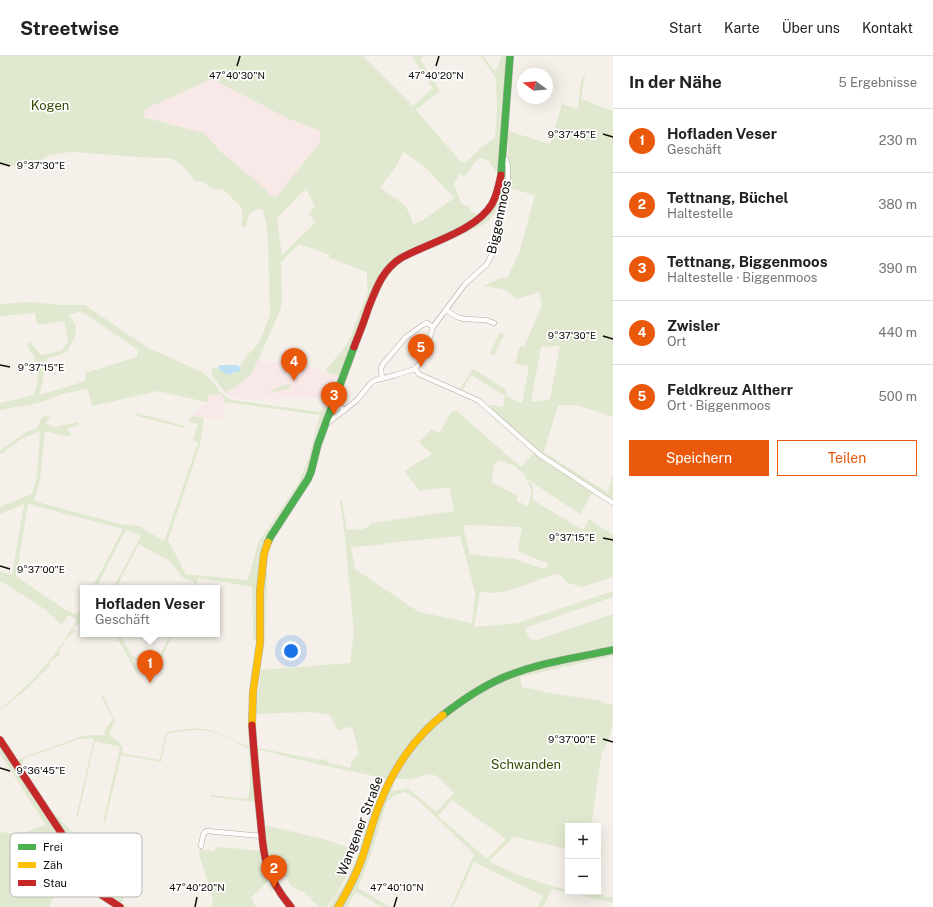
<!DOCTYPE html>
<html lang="de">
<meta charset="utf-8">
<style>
body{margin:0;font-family:"Public Sans",sans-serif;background:#f6f6f6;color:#202124}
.controls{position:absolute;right:12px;bottom:12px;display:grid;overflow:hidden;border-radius:0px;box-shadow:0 4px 16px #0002}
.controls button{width:36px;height:36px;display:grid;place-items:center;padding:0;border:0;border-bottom:1px solid #e0e0e0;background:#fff;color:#202124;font:20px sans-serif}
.compass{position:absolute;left:517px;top:12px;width:36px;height:36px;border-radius:50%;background:#fff;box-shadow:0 4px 16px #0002;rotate:286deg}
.you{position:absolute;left:291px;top:595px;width:14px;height:14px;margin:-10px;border:3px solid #fff;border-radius:50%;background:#1a73e8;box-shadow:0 0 0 6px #1a73e833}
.badge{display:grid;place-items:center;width:26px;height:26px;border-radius:50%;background:#ea580c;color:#fff;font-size:13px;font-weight:700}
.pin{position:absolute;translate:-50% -33px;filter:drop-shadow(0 1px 2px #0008)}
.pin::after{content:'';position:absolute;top:21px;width:14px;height:12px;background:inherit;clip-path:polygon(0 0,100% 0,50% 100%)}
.popup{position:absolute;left:80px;top:529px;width:140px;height:52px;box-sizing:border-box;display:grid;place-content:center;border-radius:0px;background:#fff;filter:drop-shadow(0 1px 3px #0005);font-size:13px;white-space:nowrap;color:#757577}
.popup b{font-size:15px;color:#202124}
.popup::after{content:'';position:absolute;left:50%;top:100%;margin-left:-8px;border:8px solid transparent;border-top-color:#fff}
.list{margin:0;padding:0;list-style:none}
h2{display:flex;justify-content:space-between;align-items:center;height:52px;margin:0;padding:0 16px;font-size:17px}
h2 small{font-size:13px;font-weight:400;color:#757577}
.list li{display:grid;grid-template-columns:26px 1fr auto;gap:12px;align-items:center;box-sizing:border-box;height:64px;padding:0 16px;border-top:1px solid #e0e0e0}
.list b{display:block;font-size:15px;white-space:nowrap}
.list p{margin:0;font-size:13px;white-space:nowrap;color:#757577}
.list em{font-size:13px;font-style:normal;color:#757577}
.actions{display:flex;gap:8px;padding:12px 16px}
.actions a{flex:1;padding:9px 0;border:1px solid #ea580c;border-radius:0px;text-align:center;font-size:14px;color:#ea580c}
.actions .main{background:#ea580c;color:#fff}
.map{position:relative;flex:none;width:613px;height:851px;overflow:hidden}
header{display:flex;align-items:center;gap:24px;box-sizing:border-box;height:56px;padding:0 20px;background:#fff;border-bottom:1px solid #e0e0e0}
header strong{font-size:19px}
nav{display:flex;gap:22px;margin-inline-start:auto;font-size:14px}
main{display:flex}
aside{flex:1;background:#fff}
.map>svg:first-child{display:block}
</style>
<header>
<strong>Streetwise</strong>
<nav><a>Start</a><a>Karte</a><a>Über uns</a><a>Kontakt</a></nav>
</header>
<main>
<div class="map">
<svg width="613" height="851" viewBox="0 0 613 851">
<rect width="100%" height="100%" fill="#f6f0ea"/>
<path fill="#f9e8e8" d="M212,23L289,63L320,75V86L277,140H268L267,135L263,131L220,95L204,77L143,61L145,53Z
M258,304L319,313L341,321L331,348L313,341H302L256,344H242L233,342L226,337L243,326L251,318Z
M222,338L225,346L222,364L192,360L200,351L208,347V340Z"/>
<path fill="#e0e9cf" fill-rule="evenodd" d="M0,0H363L413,50L433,32L412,1L413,0H423L420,3L440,35L416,54L462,107L467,105L479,94V93L495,81L497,54L496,23L481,0H484L494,15L498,12L501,0H508L499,115H495L489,105L480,102L475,106L464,121L459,118L454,128L461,147L469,151V154L479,160L474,164L391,207L341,321L325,315L348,287L368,235L367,229V216L329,202L330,199L299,188L281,206L282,245L280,255L272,273L258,304L251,318L243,326L226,337C222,332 209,319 212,313C212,312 213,312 214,311C220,313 225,317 232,317C234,317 237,316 239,316L241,313L240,311L245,302L260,285L270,259L268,185L266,166L262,153H257L249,159L245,171L243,172L241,169L243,161L241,151L224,134L213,133L203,126L195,125L180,107L170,102H153L71,96L49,99L33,111L0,110ZM212,23L289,63L320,75V86L277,140H269L267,135L263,131L220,95L204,77L143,61L145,53ZM403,96L425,111L454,142L422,165L413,168L409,156L404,149L380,131L396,111ZM306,132L315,151L308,158L316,166L282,199L277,162Z
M584,20H585L581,43L613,55V361L580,350L572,349H558L544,396L608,437L613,418V446L548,403L488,351L493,349L503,351L505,340L471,319L462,335L459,334L473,313L507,334L506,340L522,347L529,310L515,308L520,290L524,291L542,249L539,236L517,243L503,233L483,230L501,222L507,223L520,194L535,139L508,132V75L550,88L562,48L578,53L581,24ZM560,290L550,343L531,346L541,291Z
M505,105C507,118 506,128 503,140H501L496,155L488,166L466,177L465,174L485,161Z
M30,246L63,249H85L148,292L173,303L204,317L214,327L220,336L231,344L320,356L325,350L326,352V357L310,409L304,424L267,483L257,581L255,585L253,581V560L252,531L199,522L194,532H192L194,526L182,521L170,505L139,488L116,532H113L141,480L126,474L96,532H92L123,473L28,448L16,520L64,553L77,559L83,549V565L73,571L75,576L63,586L64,588L59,594L60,599L50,606L49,611L25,635L0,654V653C16,640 31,626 45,610C57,596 67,580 77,564L69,559L61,569L46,554L6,528L0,525V515L12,519L24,448L0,458V451L32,438L37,421L40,375L19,384L15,388L8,392L5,396L0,398V394L28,375L36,373L42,361L53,359L47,365L46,368L55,371L77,366L80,369L66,373L72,378L67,380L45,375L40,423L34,445L120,468L138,470H140L142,472L164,485L198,387L193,383L198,368L189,365L192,360L204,362L200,389L168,484L186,518L248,524L258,487L297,429C309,407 313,383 320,359L225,346L221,338L208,340V347L197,344L158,335L92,350L88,333L62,338L39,347L0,354V347L34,339L38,323L34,300L27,290L29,285L41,299L61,295L68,286L64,265L37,269L35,257L0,260V248ZM81,255L138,294L137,301L85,317V325L40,339V337L47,303L67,296C73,284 83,271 68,260Z
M500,276L504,279L494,299L490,297Z
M290,328V333L266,337L283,329Z
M452,355H457L521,411L535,396L593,436L580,458L545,435L528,423L533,430V444L583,474L589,463L613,479V521L582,531L568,527L559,518H555L511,534L493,537L480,536L474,571L517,567L613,535V541L525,572L528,580L534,585L613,558V591L539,608L467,637L453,646L432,663L413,683L397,705L387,723L304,705L261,694L259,696L258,692L319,704L324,703L329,707L350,712L352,705L359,698L353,673L350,671L344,672L342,674L337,673L330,659L311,656L256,658L257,644L261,614L350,607L354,576L344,474L340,445H342L347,474C356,473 366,475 372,467L454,455L449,431L420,435L404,415L432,398L419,386L432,373L439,377ZM499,404L513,409L524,418L531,433V439L528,450L517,445L518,440L492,426L494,409ZM465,469L522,471L518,492L520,496L549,508L544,513L515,503L470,498L463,471ZM460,480L475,537L472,567L419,556L355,513L351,491L377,489L396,486Z
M137,357L185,370L184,372L134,359Z
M265,506L267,520L265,586L258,622L261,548Z
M115,578H120L132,600L155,610L156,609L170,578H173L163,599L158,613L132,602L138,617L137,618Z
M613,595V600L520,621L522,631L543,635L544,636L601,645L603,647L613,649C613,666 612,683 602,696L591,770H568V793L514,781L491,803L490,806C514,819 541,827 568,834V836H577L592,839L594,836H598V791H602L599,838L605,839V841H613V847L552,833L543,851H537L543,840L474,806L453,851H451L474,798L417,743L405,736L393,740L387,746L369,804L358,832L390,851H382L356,836L347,851H340L393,723L415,689L454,652L496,627L539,613ZM429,718L437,720L454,737L436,756L408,732L393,735L392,734L395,723H411ZM452,744L506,783L487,803L438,760Z
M103,639L115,664L109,679L116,684L123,691L122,697L160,704L166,676C182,674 198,670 213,675C227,679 238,688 252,691L256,746L210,741L211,739L248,743L250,729L249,693C234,685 217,674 199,674C188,674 178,676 167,678L161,706L121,699L105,767H103L120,691L95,685L78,761H76L94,682L79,683L23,703L22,710L53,757L61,763L60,764L72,775L136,816L121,847L130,851H126C113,843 102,838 91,826L16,704L77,682L87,679H105L104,675L113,663L101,640ZM77,781L131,818L118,843L96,829L73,787Z
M0,690L47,762L58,776L79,815L117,851H113L98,842L85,829L57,780C53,779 48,778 44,778C35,778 14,786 9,793L62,833L55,839L49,851H0V776L19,778L46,769L0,698Z
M369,761H371L359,802L350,823L334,851H329L347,824L355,806Z
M263,769L320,782L357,794C350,816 341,832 327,851H319L304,836L300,835L291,830L288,825L286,820L275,825L270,812Z
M216,791L221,792L222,791L262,795L270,823L251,842L256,851H211L213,844L199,798L200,793L214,795Z"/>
<path fill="#bde0f5" d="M220,309H237L239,310L241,313L239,316H235L229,319L221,315L218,312Z"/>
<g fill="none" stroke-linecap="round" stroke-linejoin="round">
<defs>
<path id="street" d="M446,254L457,261L464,263L486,264L494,267
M415,313L419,318L421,319L473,342L479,345L540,399L613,447
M382,323L381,312L383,308L406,281L424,268L427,267L433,271
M334,345L339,348L344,355
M325,368L328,367L357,344L371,327L376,324L396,319L415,313L422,304L425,296L433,271L465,228L487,208L494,194L508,124V111L506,103H502
M201,790L203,779L205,776L207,775L262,780"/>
<path id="fast" d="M501,119L510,0
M268,486L271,480L308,423L311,416L318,388L354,291
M443,659C461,645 480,632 500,623C536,607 575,602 613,594"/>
<path id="slow" d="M252,669L253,636L260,587V535L264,498L268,486
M338,851C347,836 355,821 361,805C368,786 372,766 380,747C393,713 415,681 443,659"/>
<path id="jam" d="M354,291C359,278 364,266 368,253C376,233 382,214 401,202C428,187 476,175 492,148C497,139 499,129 501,119
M252,669C254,699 257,730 260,760C262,776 262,793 267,809C272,825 280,838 291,851
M0,684L64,781L89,826L97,836L120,851"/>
</defs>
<use href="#street" stroke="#ada9a4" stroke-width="5.5"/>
<use href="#fast" stroke="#ada9a4" stroke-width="8"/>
<use href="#slow" stroke="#ada9a4" stroke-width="8"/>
<use href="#jam" stroke="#ada9a4" stroke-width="8"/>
<use href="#street" stroke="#fefdfc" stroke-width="4.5"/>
<use href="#fast" stroke="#4caf50" stroke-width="7"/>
<use href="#slow" stroke="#ffc107" stroke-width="7"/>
<use href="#jam" stroke="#c62828" stroke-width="7"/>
</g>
<path fill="none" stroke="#0f0b07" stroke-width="1.5" d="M237,10L240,0M436,10L439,0M603,78L613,81M0,107L10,110M603,280L613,283M0,309L10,311M603,482L613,484M0,510L10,513M603,683L613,686M0,712L10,715M195,851L197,841M394,851L397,841"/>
<g text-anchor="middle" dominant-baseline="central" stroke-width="3.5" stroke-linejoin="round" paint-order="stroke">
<g font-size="13" fill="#304d02" stroke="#fff">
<text x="50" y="49">Kogen</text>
<text x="526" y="708">Schwanden</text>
</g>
<g font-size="13" fill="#0f0b07" stroke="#fff">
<text transform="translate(499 161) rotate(-78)">Biggenmoos</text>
<text transform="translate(360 770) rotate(-69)">Wangener Straße</text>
</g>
</g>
<rect x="10" y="777" width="132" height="64" rx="6" fill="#fff" stroke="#b7b6b5" stroke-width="1"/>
<rect x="18" y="788" width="18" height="6" fill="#4caf50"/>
<rect x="18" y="806" width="18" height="6" fill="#ffc107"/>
<rect x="18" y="824" width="18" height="6" fill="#c62828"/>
<g font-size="11" fill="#0f0b07">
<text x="43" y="795">Frei</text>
<text x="43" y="813">Zäh</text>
<text x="43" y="831">Stau</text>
</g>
<g font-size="10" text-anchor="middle" fill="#0f0b07" stroke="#fff" stroke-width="3.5" stroke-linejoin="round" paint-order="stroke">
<text x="237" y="23">47°40'30"N</text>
<text x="436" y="23">47°40'20"N</text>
<text x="572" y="82">9°37'45"E</text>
<text x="41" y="113">9°37'30"E</text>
<text x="572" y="283">9°37'30"E</text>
<text x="41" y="315">9°37'15"E</text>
<text x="572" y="485">9°37'15"E</text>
<text x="41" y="517">9°37'00"E</text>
<text x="572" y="687">9°37'00"E</text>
<text x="41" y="718">9°36'45"E</text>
<text x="197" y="835">47°40'20"N</text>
<text x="397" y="835">47°40'10"N</text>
</g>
</svg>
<div class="controls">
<button>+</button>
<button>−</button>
</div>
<svg class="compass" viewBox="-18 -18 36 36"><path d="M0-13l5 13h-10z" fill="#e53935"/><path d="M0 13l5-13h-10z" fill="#757577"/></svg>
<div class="you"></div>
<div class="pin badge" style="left:150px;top:627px">1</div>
<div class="popup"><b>Hofladen Veser</b>Geschäft</div>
<div class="pin badge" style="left:274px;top:832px">2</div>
<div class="pin badge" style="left:334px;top:359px">3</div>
<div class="pin badge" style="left:294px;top:325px">4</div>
<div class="pin badge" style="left:421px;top:311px">5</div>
</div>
<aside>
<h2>In der Nähe<small>5 Ergebnisse</small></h2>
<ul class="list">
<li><span class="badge">1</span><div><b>Hofladen Veser</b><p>Geschäft</p></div><em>230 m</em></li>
<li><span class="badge">2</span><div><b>Tettnang, Büchel</b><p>Haltestelle</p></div><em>380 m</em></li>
<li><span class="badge">3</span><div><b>Tettnang, Biggenmoos</b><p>Haltestelle · Biggenmoos</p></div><em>390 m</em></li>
<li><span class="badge">4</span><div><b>Zwisler</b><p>Ort</p></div><em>440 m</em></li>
<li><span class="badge">5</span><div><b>Feldkreuz Altherr</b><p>Ort · Biggenmoos</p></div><em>500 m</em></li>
</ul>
<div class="actions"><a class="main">Speichern</a><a>Teilen</a></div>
</aside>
</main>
